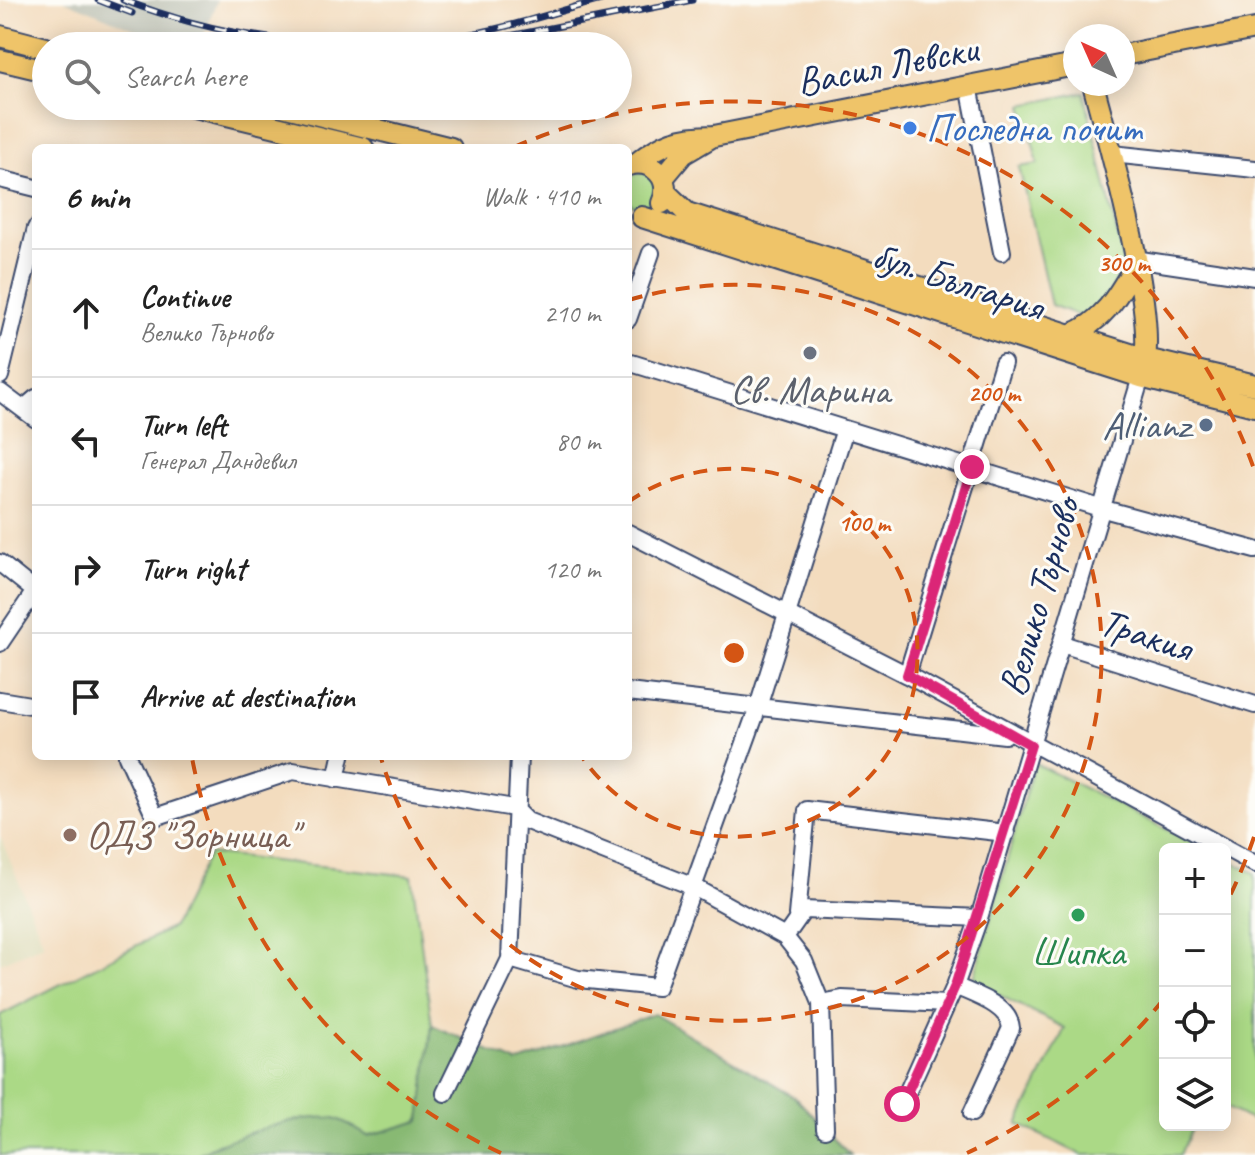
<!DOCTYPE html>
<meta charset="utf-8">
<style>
body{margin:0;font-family:Caveat,sans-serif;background:#f2f2f2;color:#222}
.controls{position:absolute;right:24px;bottom:24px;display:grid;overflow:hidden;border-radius:12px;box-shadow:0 4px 20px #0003}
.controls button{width:72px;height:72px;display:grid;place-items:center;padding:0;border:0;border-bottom:2px solid #e0e0e0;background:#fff;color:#222;font:40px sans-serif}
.compass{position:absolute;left:1063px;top:24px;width:72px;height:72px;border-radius:50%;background:#fff;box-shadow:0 4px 20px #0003;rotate:315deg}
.stop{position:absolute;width:24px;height:24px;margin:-18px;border:6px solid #db2777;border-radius:50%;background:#fff}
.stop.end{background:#db2777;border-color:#fff;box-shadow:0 2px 8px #0008}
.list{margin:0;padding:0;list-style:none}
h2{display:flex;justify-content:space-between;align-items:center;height:104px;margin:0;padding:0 32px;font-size:34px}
h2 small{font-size:26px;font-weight:400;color:#767676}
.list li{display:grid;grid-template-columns:52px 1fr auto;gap:24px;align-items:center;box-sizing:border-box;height:128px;padding:0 32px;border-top:2px solid #e0e0e0}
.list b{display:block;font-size:30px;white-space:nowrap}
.list p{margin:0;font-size:26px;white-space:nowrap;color:#767676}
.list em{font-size:26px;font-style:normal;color:#767676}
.icon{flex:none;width:44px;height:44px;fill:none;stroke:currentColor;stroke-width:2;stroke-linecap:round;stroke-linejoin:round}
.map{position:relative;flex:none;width:1255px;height:1155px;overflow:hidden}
.search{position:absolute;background:#fff;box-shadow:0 4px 20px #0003;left:32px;top:32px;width:600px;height:88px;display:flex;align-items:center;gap:20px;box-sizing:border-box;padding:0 28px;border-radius:44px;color:#767676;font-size:30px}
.panel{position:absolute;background:#fff;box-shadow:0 4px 20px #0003;left:32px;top:144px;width:600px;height:616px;border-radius:12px}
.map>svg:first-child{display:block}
</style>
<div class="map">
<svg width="1255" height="1155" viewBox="0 0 1255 1155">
<rect width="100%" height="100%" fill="#fdfcf7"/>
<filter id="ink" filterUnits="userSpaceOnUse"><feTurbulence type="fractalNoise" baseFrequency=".0125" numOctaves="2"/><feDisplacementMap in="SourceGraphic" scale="16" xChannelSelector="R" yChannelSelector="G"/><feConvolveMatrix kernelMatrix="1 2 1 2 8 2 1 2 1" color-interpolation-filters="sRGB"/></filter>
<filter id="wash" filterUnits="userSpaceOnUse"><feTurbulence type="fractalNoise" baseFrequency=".006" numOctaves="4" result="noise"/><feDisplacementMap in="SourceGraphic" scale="32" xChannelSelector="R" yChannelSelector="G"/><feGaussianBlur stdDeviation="1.8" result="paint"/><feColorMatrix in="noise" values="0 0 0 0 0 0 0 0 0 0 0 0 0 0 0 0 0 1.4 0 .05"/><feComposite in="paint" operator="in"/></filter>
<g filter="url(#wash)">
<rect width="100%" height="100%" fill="#f3dcbe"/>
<path fill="#dfddbb" d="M0,836L44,944L0,963Z"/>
<path fill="#c3c6b9" d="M64,0H217L200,46H174Z"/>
<path fill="#abd986" stroke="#638472" stroke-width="2" d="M1084,92L1125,268L1109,294L1085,318L1051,305L1019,167L1038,164L1023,105Z
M624 190a17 17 0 1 1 34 0a17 17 0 1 1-34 0Z
M1034,763L1206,849H1165V1125H1194L1180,1155H1082L1018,1124L1065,1028L973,982Z
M209,854L412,876L432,1025L420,1121L367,1136L335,1118L220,1143L196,1155H0V1015L173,927Z
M1225,858L1255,873V1122L1225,1107Z"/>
<path fill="#88b973" stroke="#527468" stroke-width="2" d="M654,1014L796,1098L850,1155H196C229,1138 296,1114 334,1118C345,1120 358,1131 368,1136L420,1121L432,1025L517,1063Z"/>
</g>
<g filter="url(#ink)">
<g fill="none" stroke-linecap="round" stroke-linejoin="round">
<defs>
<path id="minor" d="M969,86L1002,252
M1112,154L1255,169
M0,179L36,188
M1134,259L1255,277
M628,319L651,253
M628,362L1100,508L1255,550
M0,376L36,228
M0,392L36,419
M23,409L36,398
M628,533L907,675L1255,864
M0,563L36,592
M0,643L35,591
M1062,644L1255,705
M907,675L1003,363
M628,692L1005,735
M0,700L36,706
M127,756L155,817L293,771L514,808L527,821L694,887L785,937L804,961L821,1003L825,1129
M336,779L341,756
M797,915L807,810L1006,833
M785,937L804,910L979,918
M510,959L578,979L657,987L758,707L845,429
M955,986C974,995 1009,1005 1011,1028L972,1113
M821,1003L842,999L947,1004
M445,1093L510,959L519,756
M902,1104L955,986L979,918L1141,377"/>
<path id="major" d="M0,36L46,48
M1123,55L1255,29
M0,60L46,71
M1093,84C1109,145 1159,315 1143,370
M190,106L363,148
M282,106L451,148
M637,163C662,142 681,136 714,136L1075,65
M628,165C653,158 673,179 662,203
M663,178L683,154L710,138
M666,193L687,213L1146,359L1255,385
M642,217L1141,377L1255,406
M1070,335C1103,322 1118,296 1135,266"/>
</defs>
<use href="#minor" stroke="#3b496c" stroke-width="20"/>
<use href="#major" stroke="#3b496c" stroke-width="24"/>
<use href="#minor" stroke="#fff" stroke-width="16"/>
<use href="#major" stroke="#efc469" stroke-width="20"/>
<defs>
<path id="rail" d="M98,0L132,13
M123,0C232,42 343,54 459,36C506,29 554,12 601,0
M464,45L692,0"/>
</defs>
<use href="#rail" stroke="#1b2f5e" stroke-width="7"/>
<use href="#rail" stroke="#fdfcf7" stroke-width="4" stroke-dasharray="12" stroke-linecap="butt"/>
</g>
</g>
<g fill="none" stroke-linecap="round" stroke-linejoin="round" filter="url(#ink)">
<path stroke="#db2777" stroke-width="10" d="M902,1104L955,986L1031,745L907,675L972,467"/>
</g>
<g fill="none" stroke="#d45514" stroke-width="4" stroke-dasharray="14 10">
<path d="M628 502A184 184 0 1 1 582 757"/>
<path d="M629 300A368 368 0 1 1 381 758"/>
<path d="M1254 837A552 552 0 0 1 1226 904M1163 1000A552 552 0 0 1 967 1153M501 1153A552 552 0 0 1 192 758M514 147A552 552 0 0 1 1254 469"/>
</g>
<circle fill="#3f7fe0" stroke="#fdfcf7" stroke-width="3" cx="910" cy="128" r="8"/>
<circle fill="#6b7280" stroke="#fdfcf7" stroke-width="3" cx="810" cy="353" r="8"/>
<circle fill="#5c6f8a" stroke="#fdfcf7" stroke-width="3" cx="1206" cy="425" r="8"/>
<circle fill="#8d6e63" stroke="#fdfcf7" stroke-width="3" cx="70" cy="835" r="8"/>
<circle fill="#2e9e5b" stroke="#fdfcf7" stroke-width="3" cx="1078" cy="915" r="8"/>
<g text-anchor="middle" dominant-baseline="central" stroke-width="6" stroke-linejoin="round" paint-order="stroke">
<g font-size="40" fill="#1b2f5e" stroke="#fdfcf7">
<text transform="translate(887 65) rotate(-11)">Васил Левски</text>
<text transform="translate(958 281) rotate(18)">бул. България</text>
<text transform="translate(1039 597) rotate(-74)">Велико Търново</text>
<text transform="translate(1146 635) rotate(18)">Тракия</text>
</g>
<g font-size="40" fill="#366cbe" stroke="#fdfcf7" text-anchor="start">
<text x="926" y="128">Последна почит</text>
</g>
<g font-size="40" fill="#5b616d" stroke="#fdfcf7">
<text x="810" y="390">Св. Марина</text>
</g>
<g font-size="40" fill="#4e5e75" stroke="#fdfcf7" text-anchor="end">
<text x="1190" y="425">Allianz</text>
</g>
<g font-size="40" fill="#785e54" stroke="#fdfcf7" text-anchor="start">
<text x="86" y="835">ОДЗ "Зорница"</text>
</g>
<g font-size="40" fill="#27864d" stroke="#fdfcf7">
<text x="1078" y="952">Шипка</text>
</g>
</g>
<circle cx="734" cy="653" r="12" fill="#d45514" stroke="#fdfcf7" stroke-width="4"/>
<g font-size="24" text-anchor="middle" font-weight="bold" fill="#d45514" stroke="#fdfcf7" stroke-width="6" stroke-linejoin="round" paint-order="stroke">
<text x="1124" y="271">300 m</text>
<text x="994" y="401">200 m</text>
<text x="864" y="531">100 m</text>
</g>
</svg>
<div class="controls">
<button>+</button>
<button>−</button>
<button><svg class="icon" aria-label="locate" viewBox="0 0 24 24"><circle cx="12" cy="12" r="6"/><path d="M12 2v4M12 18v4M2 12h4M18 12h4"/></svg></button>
<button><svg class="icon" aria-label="layers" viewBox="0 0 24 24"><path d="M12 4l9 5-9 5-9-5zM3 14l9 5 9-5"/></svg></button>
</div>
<svg class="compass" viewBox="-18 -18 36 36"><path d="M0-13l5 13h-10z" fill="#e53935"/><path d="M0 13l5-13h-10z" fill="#767676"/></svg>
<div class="stop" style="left:902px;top:1104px"></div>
<div class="stop end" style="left:972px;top:467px"></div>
<div class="search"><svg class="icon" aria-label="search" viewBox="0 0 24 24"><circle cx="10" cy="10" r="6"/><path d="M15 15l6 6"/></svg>Search here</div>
<section class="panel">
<h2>6 min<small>Walk · 410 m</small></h2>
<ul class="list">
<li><svg class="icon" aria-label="ahead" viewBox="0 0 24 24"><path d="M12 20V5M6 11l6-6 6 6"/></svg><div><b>Continue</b><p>Велико Търново</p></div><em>210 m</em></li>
<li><svg class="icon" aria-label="left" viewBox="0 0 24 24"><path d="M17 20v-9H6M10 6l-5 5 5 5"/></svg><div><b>Turn left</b><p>Генерал Дандевил</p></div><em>80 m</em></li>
<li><svg class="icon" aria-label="right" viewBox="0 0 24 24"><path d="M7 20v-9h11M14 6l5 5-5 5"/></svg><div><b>Turn right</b></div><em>120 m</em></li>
<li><svg class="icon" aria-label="arrive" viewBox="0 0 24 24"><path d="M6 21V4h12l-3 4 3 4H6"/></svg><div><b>Arrive at destination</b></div></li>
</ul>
</section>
</div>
